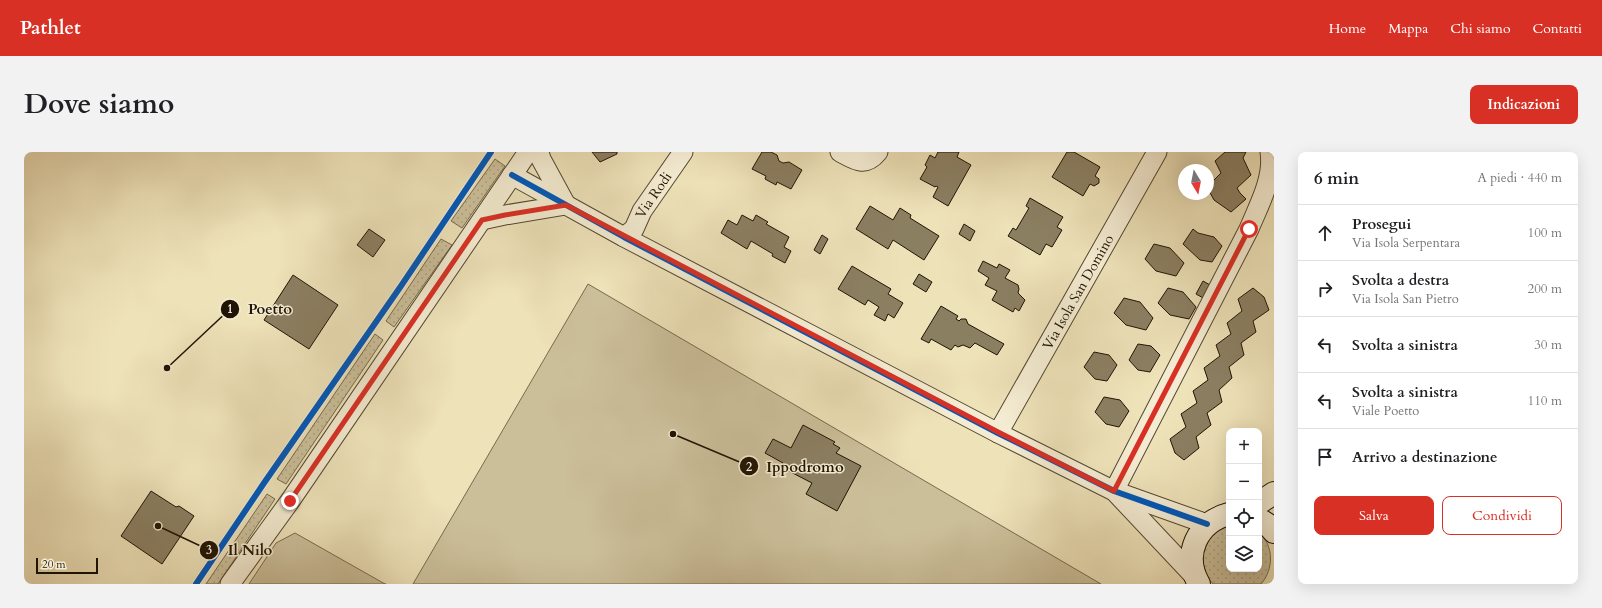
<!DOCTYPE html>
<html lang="it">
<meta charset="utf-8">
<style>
body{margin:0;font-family:Cardo,serif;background:#f2f2f2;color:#202124}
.controls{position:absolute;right:12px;bottom:12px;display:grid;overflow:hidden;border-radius:8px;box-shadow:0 4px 16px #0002}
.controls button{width:36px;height:36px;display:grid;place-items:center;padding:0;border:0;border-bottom:1px solid #e0e0e0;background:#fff;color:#202124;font:20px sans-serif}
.compass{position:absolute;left:1154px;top:12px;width:36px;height:36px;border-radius:50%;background:#fff;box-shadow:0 4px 16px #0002;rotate:170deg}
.scale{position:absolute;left:12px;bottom:10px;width:62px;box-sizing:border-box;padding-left:4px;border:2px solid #201403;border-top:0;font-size:11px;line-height:14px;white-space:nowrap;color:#201403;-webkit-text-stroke:3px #f4ecd2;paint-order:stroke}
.stop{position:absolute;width:12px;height:12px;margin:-9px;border:3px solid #d93025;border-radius:50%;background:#fff}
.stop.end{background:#d93025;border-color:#fff;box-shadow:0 1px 4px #0008}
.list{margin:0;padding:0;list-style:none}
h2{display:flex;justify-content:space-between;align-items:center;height:52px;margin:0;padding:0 16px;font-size:17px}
h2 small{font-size:13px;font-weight:400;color:#757577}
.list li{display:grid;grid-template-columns:26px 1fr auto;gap:12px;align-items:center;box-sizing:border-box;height:56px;padding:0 16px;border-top:1px solid #e0e0e0}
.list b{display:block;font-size:15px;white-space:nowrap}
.list p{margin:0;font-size:13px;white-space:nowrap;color:#757577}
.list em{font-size:13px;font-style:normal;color:#757577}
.actions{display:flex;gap:8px;padding:12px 16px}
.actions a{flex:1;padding:9px 0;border:1px solid #d93025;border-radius:8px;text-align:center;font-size:14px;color:#d93025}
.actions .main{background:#d93025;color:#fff}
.icon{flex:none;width:22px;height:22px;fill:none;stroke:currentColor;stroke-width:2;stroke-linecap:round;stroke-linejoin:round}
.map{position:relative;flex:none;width:1250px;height:432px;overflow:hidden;border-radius:8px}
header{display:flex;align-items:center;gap:24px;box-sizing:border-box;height:56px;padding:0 20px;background:#d93025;color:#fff}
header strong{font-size:19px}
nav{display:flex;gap:22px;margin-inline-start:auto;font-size:14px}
.intro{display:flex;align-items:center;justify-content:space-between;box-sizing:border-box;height:96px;padding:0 24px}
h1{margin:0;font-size:28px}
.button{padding:10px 18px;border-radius:8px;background:#d93025;color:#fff;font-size:14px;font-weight:700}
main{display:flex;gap:24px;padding:0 24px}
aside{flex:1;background:#fff;border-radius:8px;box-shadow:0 4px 16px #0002}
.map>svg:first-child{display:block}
</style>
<header>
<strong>Pathlet</strong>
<nav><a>Home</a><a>Mappa</a><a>Chi siamo</a><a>Contatti</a></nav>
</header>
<div class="intro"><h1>Dove siamo</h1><a class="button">Indicazioni</a></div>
<main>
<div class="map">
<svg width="1250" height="432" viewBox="0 0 1250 432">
<defs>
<pattern id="grass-dots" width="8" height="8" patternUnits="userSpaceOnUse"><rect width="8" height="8" fill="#cbbf9a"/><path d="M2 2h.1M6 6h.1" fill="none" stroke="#aea383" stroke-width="1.8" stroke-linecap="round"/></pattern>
</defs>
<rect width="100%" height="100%" fill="#eee2b9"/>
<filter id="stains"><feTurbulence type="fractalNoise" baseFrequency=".005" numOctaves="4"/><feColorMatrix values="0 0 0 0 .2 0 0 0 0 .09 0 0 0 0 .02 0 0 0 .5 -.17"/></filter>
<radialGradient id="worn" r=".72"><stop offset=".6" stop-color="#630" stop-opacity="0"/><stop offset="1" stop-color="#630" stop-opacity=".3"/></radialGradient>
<path fill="url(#grass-dots)" stroke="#766a4e" d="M471,7L481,14L438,76L427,69Z
M417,87L428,93L370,175L362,169Z
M351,182L359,188L262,332L253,327Z
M243,342L251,347L194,432H182Z
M1205,374V417H1235V380C1250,394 1250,417 1237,432H1189C1171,413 1178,380 1205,374Z"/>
<path fill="#cbbf9a" stroke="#766a4e" d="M564,132L1077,432H389Z
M271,381L361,432H362H225L252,391Z"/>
<path fill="#8b7f62" stroke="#201403" d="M568,0H593V2L576,10Z
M738,0H747L753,3L755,9L759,11L765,10L778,18L767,37L753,30L752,33L741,27L742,24L728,17Z
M914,0H935L933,5L947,13L924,54L909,45L914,35L912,34L911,35L896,27L903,15L901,13L906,3L911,6Z
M1043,0H1050L1076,15L1071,24L1075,27V31L1070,34L1066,32L1059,44L1028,25Z
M1201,0H1222L1219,6L1227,23L1213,36L1216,41L1222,47L1207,60L1190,48L1184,37V34L1197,21L1191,9Z
M1006,46L1039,65L1033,75L1038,78L1028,95L1022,92L1016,103L984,84L989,76L992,78L1005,56L1002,54Z
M846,54L869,68L876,56L887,63L886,66L915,84L900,108L869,88L864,97L832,77Z
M718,63L729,69L732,63L744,70L742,72L765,85L760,95L767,99L761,111L748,104L749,102L727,89L723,97L697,81L704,68L713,73Z
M940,72L951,79L946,89L935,82Z
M345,77L361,88L349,105L333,93Z
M1169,77L1174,81L1190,85L1198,94L1188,110L1176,108L1159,92Z
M798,83L804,87L796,102L790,98Z
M1130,92L1146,96L1160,111L1152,124L1132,119L1121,107Z
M959,109L973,116L975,112L986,118L981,126L994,133L995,137L994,141L1001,148L995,159L991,156L989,160L968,148L973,139L961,133L965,126L954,119Z
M828,114L867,137L864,142L879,151L870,166L864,162L861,169L850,163L855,155L844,148L841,153L814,137Z
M895,122L908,130L902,140L889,132Z
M269,123L314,153L285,197L240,168Z
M1179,129L1188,134L1181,147L1172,142Z
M1144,136L1159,140L1172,155L1165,167L1146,163L1134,151Z
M1229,136L1240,145L1245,158L1229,169L1232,180L1217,191L1220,203L1205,215L1208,226L1195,238L1198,250L1183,261L1187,273L1172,285L1175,296L1160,308L1151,301L1146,287L1162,275L1157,262L1173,251L1169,239L1184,228L1180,216L1196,204L1192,193L1207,182L1203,171L1218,159L1214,147Z
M1100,146L1116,150L1129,166L1122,178L1102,173L1090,161Z
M917,154L934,164L932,167L935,169L937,167H942L944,172L980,192L973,203L951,191L946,196L939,193L934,195L931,193L927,198L907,187L905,191L897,187Z
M1114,192L1127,194L1136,203L1126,220L1114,218L1105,208Z
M1070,200L1085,203L1093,213L1083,229L1071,227L1060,215Z
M1080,245L1096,248L1105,259L1095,275L1082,272L1071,260Z
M779,273L811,290L809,292L816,296L812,301L837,314L813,359L782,342L788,331L757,315L759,311L741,301L749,287L767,296Z
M127,339L152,355L155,354L170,364L138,412L97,384Z"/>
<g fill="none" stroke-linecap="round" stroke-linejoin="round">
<defs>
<g id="minor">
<path d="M515,0L517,7L542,53"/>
<path d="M816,0C831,8 841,16 854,0"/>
<path d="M488,23L600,85L974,281L1090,339L1183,372"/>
<path d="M458,68L481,63L542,53"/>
<path id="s1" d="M600,85L610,77L618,59L659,0"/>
<path id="s2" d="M974,281L1133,0"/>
<path d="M1090,339L1225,77C1235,53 1250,26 1246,0"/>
<path d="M1093,342L1172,426"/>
<path d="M206,432L266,349L504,0"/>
</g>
<path id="secondary" d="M1235,351L1250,341
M1235,367L1243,372L1250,380
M1175,432C1158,403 1173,370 1205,362"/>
</defs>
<use href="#minor" stroke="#544830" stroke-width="21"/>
<use href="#secondary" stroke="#201403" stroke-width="24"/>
<use href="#minor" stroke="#f4ecd2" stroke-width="19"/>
<use href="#secondary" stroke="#f4ecd2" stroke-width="22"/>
<defs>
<path id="cycleway" d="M488,23L600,85L974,281L1090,339L1183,372
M172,432L240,331L377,134L467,0"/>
</defs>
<use href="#cycleway" stroke="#f4ecd2" stroke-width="8"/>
<use href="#cycleway" stroke="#0057b8" stroke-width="6"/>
</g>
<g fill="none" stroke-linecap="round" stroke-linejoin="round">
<path stroke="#d93025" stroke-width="5" d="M266,349L458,68L481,63L542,53L974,280L1090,339L1225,77"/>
</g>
<g text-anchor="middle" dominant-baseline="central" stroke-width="3" stroke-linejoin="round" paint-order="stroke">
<g font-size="14" fill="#201403" stroke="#f4ecd2">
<text stroke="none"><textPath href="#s1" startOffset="52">Via Rodi</textPath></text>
<text stroke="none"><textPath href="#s2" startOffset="162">Via Isola San Domino</textPath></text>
</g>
</g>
<path fill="none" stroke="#201403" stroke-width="1.5" d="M143 216L206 157M649 282L725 314M134 374L185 398"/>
<g fill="#201403" stroke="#f4ecd2" stroke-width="1.5">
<circle cx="143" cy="216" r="4"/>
<circle cx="649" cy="282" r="4"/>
<circle cx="134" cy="374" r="4"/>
<circle cx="206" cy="157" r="10"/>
<circle cx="725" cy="314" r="10"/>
<circle cx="185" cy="398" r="10"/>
</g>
<g font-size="12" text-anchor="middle" font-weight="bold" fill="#fff">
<text x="206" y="161">1</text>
<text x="725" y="319">2</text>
<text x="185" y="402">3</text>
</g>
<g font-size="15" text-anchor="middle" font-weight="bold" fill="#201403" stroke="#f4ecd2" stroke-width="3" stroke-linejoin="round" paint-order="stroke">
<text x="246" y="162">Poetto</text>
<text x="781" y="320">Ippodromo</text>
<text x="226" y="403">Il Nilo</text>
</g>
<rect width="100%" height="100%" filter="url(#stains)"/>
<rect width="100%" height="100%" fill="url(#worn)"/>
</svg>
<div class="controls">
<button>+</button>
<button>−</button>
<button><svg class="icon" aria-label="locate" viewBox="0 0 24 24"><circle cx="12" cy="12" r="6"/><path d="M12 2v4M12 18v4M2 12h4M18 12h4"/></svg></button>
<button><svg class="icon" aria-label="layers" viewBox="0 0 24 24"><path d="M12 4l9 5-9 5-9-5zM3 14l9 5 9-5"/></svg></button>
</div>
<svg class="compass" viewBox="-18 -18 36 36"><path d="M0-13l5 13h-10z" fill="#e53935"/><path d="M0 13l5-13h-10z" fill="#757577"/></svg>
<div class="scale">20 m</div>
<div class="stop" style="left:1225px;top:77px"></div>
<div class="stop end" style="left:266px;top:349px"></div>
</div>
<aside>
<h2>6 min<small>A piedi · 440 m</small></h2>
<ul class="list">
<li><svg class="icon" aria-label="ahead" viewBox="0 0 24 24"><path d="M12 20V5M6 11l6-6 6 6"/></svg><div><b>Prosegui</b><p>Via Isola Serpentara</p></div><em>100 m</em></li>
<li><svg class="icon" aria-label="right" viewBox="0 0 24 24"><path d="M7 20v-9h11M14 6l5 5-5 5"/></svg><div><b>Svolta a destra</b><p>Via Isola San Pietro</p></div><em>200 m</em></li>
<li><svg class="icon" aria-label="left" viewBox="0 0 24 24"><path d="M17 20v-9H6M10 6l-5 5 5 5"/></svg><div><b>Svolta a sinistra</b></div><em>30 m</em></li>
<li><svg class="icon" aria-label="left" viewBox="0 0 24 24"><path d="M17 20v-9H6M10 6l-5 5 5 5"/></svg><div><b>Svolta a sinistra</b><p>Viale Poetto</p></div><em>110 m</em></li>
<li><svg class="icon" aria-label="arrive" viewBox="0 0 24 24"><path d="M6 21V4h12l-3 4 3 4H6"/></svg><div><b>Arrivo a destinazione</b></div></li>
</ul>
<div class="actions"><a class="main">Salva</a><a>Condividi</a></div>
</aside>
</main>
